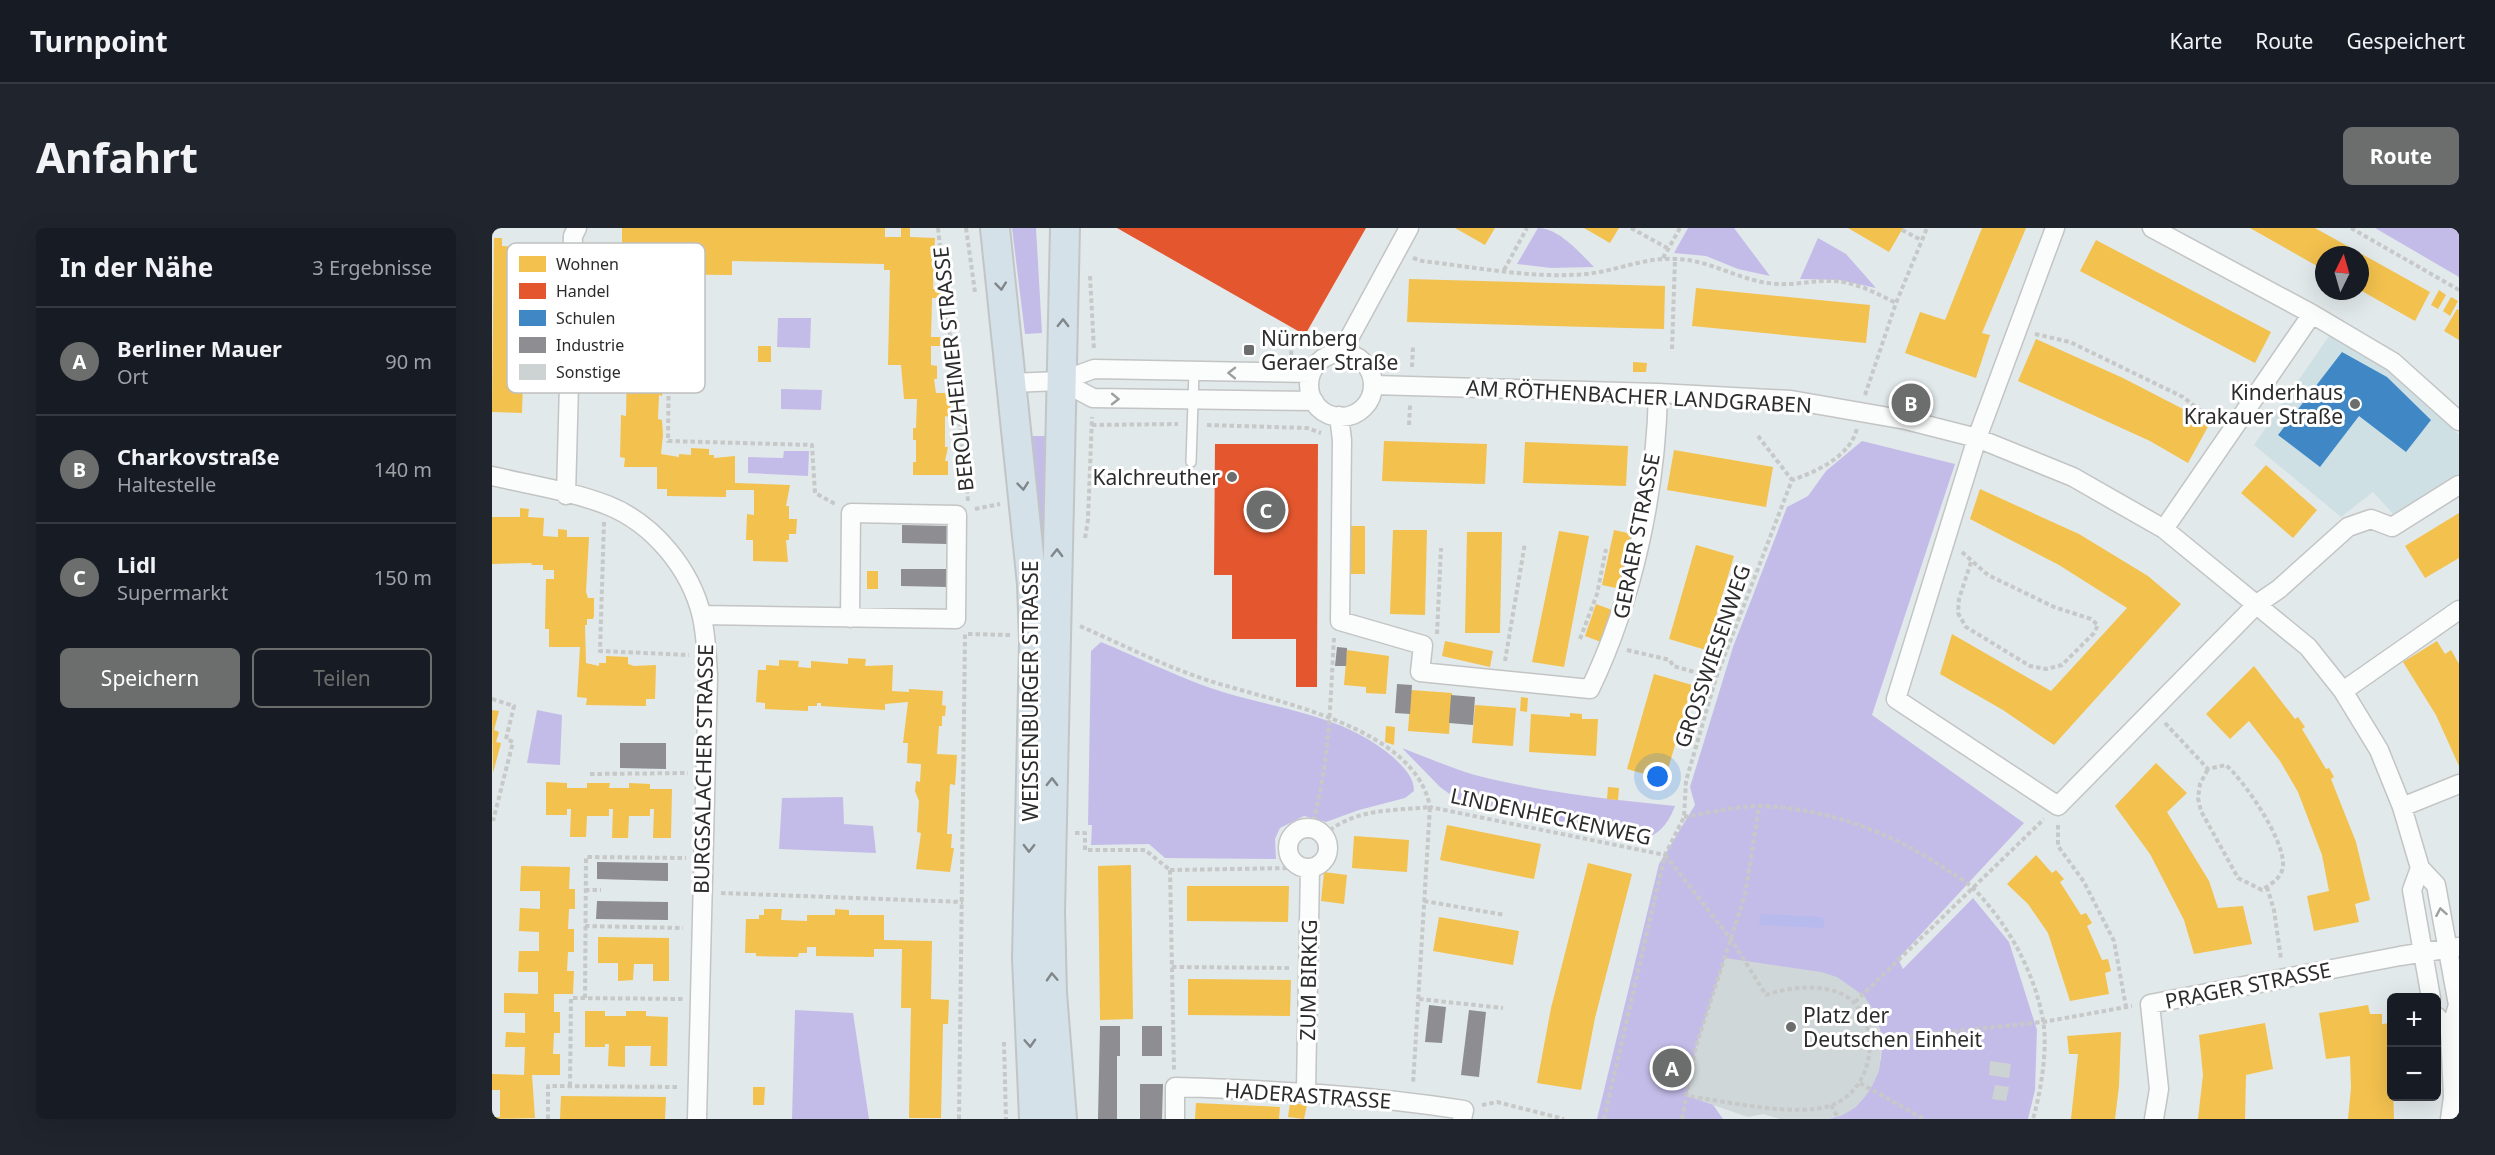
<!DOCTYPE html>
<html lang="de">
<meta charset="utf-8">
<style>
body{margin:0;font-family:"Noto Sans",sans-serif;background:#20242c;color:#f1f3f6}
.controls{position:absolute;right:18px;bottom:18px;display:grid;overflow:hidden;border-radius:9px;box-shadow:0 6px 24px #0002}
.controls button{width:54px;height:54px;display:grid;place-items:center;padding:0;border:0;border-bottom:2px solid #363941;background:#171b24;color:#f1f3f6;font:30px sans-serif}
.compass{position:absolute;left:1823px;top:18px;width:54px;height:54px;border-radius:50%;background:#171b24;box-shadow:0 6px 24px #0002;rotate:5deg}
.you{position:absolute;left:1166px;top:549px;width:21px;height:21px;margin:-15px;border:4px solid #fff;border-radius:50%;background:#1a73e8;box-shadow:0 0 0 9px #1a73e833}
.badge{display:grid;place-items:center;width:39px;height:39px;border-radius:50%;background:#6c6e6e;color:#fff;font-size:20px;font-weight:700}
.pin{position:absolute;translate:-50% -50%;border:3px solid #fff;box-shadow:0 2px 6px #0006}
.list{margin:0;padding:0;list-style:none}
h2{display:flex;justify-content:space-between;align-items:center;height:78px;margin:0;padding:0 24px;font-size:26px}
h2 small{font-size:20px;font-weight:400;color:#9ea1a6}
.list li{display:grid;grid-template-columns:39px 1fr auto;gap:18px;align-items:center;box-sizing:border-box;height:108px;padding:0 24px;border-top:2px solid #363941}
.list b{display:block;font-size:22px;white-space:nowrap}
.list p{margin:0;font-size:20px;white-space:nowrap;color:#9ea1a6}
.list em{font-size:20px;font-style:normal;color:#9ea1a6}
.actions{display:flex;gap:12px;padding:18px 24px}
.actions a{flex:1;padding:14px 0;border:2px solid #6c6e6e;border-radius:9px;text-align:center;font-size:21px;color:#6c6e6e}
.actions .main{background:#6c6e6e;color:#fff}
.map{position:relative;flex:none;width:1967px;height:891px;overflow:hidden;border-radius:9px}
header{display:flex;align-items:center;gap:36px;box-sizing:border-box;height:84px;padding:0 30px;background:#171b24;border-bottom:2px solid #363941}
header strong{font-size:28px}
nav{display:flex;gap:33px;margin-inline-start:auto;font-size:21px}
.intro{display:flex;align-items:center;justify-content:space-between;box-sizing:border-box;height:144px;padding:0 36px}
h1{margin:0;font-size:42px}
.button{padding:15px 27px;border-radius:9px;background:#6c6e6e;color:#fff;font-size:21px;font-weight:700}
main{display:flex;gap:36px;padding:0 36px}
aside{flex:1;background:#171b24;border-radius:9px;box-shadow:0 6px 24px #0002}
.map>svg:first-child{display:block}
</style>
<header>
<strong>Turnpoint</strong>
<nav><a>Karte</a><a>Route</a><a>Gespeichert</a></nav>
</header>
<div class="intro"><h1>Anfahrt</h1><a class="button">Route</a></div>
<main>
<aside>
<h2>In der Nähe<small>3 Ergebnisse</small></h2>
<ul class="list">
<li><span class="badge">A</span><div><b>Berliner Mauer</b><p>Ort</p></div><em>90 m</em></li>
<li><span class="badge">B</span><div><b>Charkovstraße</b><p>Haltestelle</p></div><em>140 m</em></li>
<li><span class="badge">C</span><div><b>Lidl</b><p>Supermarkt</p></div><em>150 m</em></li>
</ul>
<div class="actions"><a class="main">Speichern</a><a>Teilen</a></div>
</aside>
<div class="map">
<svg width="1967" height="891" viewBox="0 0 1967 891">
<rect width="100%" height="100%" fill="#e2e9ea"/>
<path fill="#cfe0e5" d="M1839,105L1903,144L1967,207V246L1901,286L1881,264L1849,289L1762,217Z"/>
<path fill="#c4bce8" d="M520,0H544L550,105L533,106Z
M1046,0C1067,0 1088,25 1102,39L1059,40L1025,36Z
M1196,0H1242L1278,48L1246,41L1214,28L1182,25Z
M1883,0H1960L1967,4V49Z
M1326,10L1354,26L1384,60L1347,52L1308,51Z
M286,90H319L318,120L285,119Z
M289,161L330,162L329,182L289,181Z
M537,208H557L553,372Z
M1370,213L1463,236L1380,487L1532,595L1406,731L1411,741L1481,670L1517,714L1545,802L1543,862L1536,891H1336C1376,884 1396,838 1388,802C1386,796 1386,789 1382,784C1378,779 1371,774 1366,769C1342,746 1337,745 1305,743L1217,871L1231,891H1105L1167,636L1203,577L1198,559L1241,419L1295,279L1316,268L1334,243Z
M292,223H317L316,248L256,245V229L291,230Z
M609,414C642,428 676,444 710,457C774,481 847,482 901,529C911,539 922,548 922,563L913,570L867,582L834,594L812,588L788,600L783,611L784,631L673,630L657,616L599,617L600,597H596L599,423Z
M45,482L70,487L68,537L35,535Z
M910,520C934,529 959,540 983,547C1049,564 1116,571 1183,578C1178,591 1171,603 1157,609C1134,618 997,581 966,572L948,559Z
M351,569L352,596L381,598L384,625L287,621L290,570Z
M303,782L361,785L377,891H300Z"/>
<path fill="#b7baec" d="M1269,686L1331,689L1332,700L1267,697Z"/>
<path fill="#d0d7d8" d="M1233,730L1329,744L1345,749L1372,768L1384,786L1390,813L1387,843L1378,862L1364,879L1351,887L1336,891H1288L1271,886L1256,889L1195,868L1204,818Z"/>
<path fill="#f2c14e" d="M130,0H393V9H409V0H418V9L443,10L441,61L450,62V70H440L439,109H448L449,118H439V137L445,138V151H442L444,165H459L458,189L453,188V219H456L453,233H456V247H421V234H424V212H421V200H424L425,171H412L409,137H396L398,42H392V36L240,33V47L130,46Z
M963,0H1003L993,17Z
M1092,0H1127L1118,15Z
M1356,0H1411L1397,24Z
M1490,0H1534L1490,105L1498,107L1484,150L1413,125L1428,84L1453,92Z
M1758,0H1823L1938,64L1923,93L1868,62V27H1832V42Z
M2,10H10V18L29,19L31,79H40V89H31V147H42L41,156L31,155L30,185L0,184Z
M1604,12L1779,104L1763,135L1588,43Z
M917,51L1173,58L1172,101L915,94Z
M1204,60L1378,77L1374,115L1200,98Z
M1947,62L1954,67L1946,81L1939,77Z
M1959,69L1966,73L1958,88L1951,83Z
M1965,81L1967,82V112L1952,103Z
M1544,111L1631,150L1718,195L1696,235L1658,213L1526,153Z
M266,118H279V134H266Z
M135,131H167V143H170L172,153L170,168L167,167L166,191L170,192L171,207L169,226L187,229V226L199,227V220L217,221V227H222V230L243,228V255L298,257L294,278H297V291H305L304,306H297V312H294L296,334L261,333V312H254L255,286L262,287V262H234V269L175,268V261H165V239H132L133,230L128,229L129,187L134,188Z
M1141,134L1155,135L1154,144H1141Z
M892,213L995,216L993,256L890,253Z
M1033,214L1136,218L1134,258L1031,255Z
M1182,222L1281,239L1274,279L1175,262Z
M1774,237L1825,282L1801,310L1749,265Z
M1488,261L1587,306L1656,348L1689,376L1562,517L1511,482L1448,446L1460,406L1559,463L1635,380L1567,337L1478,291Z
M28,280L37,281L36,289L52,290L51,308L66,309V301L75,302V309H97L94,364L96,370H102V388L101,391H95V397H93L94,435L107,438V435H114V428L136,429V436L142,438L164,437L163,471H154V478L94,477L95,470L85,469L88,419H57V401H53L54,351H62V342H51V337H39L40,335L0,336V289H28Z
M1967,285V330L1933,350L1913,318Z
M857,298H873V346H857Z
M901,302H935L933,387L898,386Z
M1122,302L1140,306L1129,361L1110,357Z
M1067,303L1097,308L1072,439L1040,434Z
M975,304H1010L1008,405H973Z
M1204,317L1242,328L1214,422L1177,411Z
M375,343H386V361H375Z
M1104,376L1120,382L1109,414L1093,408Z
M953,413L1001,423L998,439L950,428Z
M1945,413L1953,426L1959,422L1967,436V538L1944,487L1911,434Z
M855,422L897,428L894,466L874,465V459L852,457Z
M356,430L374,431L373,438L401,437L400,463L417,464V461L451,463L450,477L454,478L453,488H450V498H447L445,526L465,527L463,557L458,556L455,606H460L459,620H462L458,644L424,641L429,605L425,604L427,573L423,563L424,553L428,554L429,536L415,535L416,515H411L416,474L393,476V482L329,478V475H325V478H316V483L273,481V475L264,474L266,442H274V437L287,438V432L307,433L306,439L319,440V433L356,436Z
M1762,438L1803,491L1806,489L1813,499L1810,501L1834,541L1837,540L1842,549L1839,551L1864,614L1878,672L1863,676L1867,694L1822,703L1815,668L1837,663L1830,627L1806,564L1788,533L1757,493L1738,511L1714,486Z
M1162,446L1200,457L1173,552L1135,541Z
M919,462L960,465L957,506L916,503Z
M1029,469L1036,470L1035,484L1028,483Z
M983,477L1024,480L1021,518L980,515Z
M0,482L7,483L2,502L7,504L4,514L9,515L1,545Z
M1078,485L1090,486V491H1106L1104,528L1037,524L1039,486L1078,489Z
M894,498L903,499L902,517L893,514Z
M1664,535L1695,565L1675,584L1717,653L1726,680L1751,678L1760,716L1702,726L1692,692L1658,626L1623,578Z
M54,554L75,555V560H95V555H118L117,560H137V555L158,556V561H180L179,610H161L162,581H158V588H137L136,610H120L121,581H117V588H95L94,609H78L79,581H75V587H54Z
M1116,559L1127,560L1126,572L1115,571Z
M955,597L1049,616L1042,651L948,632Z
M862,608L917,612L915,644L860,640Z
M1544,627L1560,645L1564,642L1572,651L1568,654L1589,687L1594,685L1600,695L1595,698L1610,732L1616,731L1619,743L1613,745L1617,766L1578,773L1556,705L1536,676L1515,656Z
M1096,635L1140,646L1103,790L1089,862L1045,855L1059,780Z
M639,637L641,791L608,792L606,638Z
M29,638L78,639L77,661H83V681H77L76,701H82V724H76L75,743H82L81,766H62V784H68V805H62L61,826H68V847H40L43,890L0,891V889H8V862H0V846L32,847L33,819H13L14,804L33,805V785H12V765L46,766V744H26L27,723H47V704L27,703L28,680L48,681V663H28Z
M832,644L855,647L852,676L829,673Z
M695,658H797L796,694L695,693Z
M272,681H290L289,692L315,693V687H343V681L357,682V687H392V712L440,713L439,771L457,772L456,796H451L449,890H417L419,780H409L410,721H382V729L324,728V719H315V725H307L306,729L264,728V725H253L254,691H267V687H272Z
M947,689L1027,703L1021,737L941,723Z
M106,709L177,710V753H161V736H142L141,752L126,753V735H106Z
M696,751L799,752L798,788L696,787Z
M1876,777L1878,786H1890V796L1899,795L1902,891H1856L1859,860L1858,828L1834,831L1827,785Z
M93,783H113V788H134V783H154V788L176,789L175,838H158L159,818H133V839L116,838L117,816H113V819H93Z
M1773,795L1781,841L1754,847L1753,891H1706L1711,847L1707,807Z
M1629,804L1627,858L1623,891H1579L1586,826H1577L1575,808Z
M261,859H273L272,877H261Z
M69,868L174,869L173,891H68Z
M704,875L788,879L787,891H703Z
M798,875L815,877L812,891L796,889Z"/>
<path fill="#e4572e" d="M625,0H874L813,107Z
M723,216H826L825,459H804V411H740V347H722Z"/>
<path fill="#3f88c5" d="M1850,124L1895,149L1939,192L1914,224L1867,188L1828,239L1786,207Z"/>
<path fill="#8d8d92" d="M410,297L457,298L456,316L410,315Z
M409,341H456L455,359L409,358Z
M845,419L855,420L854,438H843Z
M905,456L920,457L918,486L903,485Z
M959,467L983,469L981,497L957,495Z
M128,515H174V541L128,540Z
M105,634L176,635V653L105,651Z
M105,673L176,674V692L104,691Z
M937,777L954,779L950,815L933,814Z
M977,782L994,784L987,849L969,847Z
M608,798H628V828H625V891H606Z
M650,798H670V828H650Z
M648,856H671L670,891H648Z"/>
<path fill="#cdd2d3" d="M1498,833L1519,836L1517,850L1497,847Z
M1503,857L1517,859L1514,873L1500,871Z"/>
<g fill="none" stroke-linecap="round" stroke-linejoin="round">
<defs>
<path id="lane" d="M699,234L702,144"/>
<path id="street" d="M1563,0L1485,210L1404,471L1566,578L1765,376L1787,361L1856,299L1879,291L1900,299L1967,257
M1660,0L1820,86L1672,301
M1820,86L1901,134L1967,193
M849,125L917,0
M817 157a32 32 0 1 1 64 0a32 32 0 1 1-64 0Z
M569,153L601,170L822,173
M520,155L569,153L602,141L819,145
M881,157L1166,165L1299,172L1414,192L1485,210L1581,249L1672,301L1816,419L1851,463L1887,522L1910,579L1928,640L1944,657L1966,777L1958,803L1961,869L1958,891
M847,188L850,212L848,393L931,417L928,444L1098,461C1141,372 1164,264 1166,165
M0,248C38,257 79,263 115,277C161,295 199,341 210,389C214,408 215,428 216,448L205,891
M74,267L81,8L85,0
M210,387L464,391L465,287L359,285L358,390
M1851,463L1967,382
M1910,579L1967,556
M796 620a20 20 0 1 1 40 0a20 20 0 1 1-40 0Z
M1928,640L1920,662L1939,770
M1944,788L1958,803
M814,863L818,640
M683,891V859C780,862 876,867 972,882L970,891
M1662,891L1667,861L1658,776L1908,728L1967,719"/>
<path id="primary" d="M503,0L540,356L542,414L535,730L542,891
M570,891L560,765L558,684L573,0"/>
</defs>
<use href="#lane" stroke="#c3c4c4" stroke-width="12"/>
<use href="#street" stroke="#c3c4c4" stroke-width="21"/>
<use href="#primary" stroke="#c2c5c6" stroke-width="32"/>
<path stroke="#c7c8c8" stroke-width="4" stroke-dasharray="4.5 3" stroke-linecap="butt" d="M446,0L476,273
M474,0L483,64
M1139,0L1177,21
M1859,0L1967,62
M1410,2L1429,12
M921,30L930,33C983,39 1041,51 1094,46C1125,43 1152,29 1184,31C1220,32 1249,54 1285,56C1301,57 1319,53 1335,53C1360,52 1382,64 1404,75
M1171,30L1188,0
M1012,42L1035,0
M598,48L602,122
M1543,106L1578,114L1691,169L1723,194
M1180,121L1183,31
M97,126L177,128L176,213L320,217L323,265L345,277
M799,127L800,117
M920,139L921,118
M1373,167L1404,75L1435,0
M600,197L686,196
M715,197L815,200L829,205
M917,197L918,177
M1266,208L1300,252
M483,281L508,276
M112,294L108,423L197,427
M593,310L596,292L600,189
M1470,324L1496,347L1562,379L1599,391L1606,397L1602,405L1570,437L1554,441L1538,438L1474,399L1466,385L1467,371L1479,334
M588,398C631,417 674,439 718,453C783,474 923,498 938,579L1173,627
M476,406L518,407
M945,406L949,320
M1088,411L1105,366L1114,321
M1135,422L1178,432L1181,438L1224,450
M1013,433L1033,315
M0,471L22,478L14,511L21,514L1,593
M1673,495L1716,541L1734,537C1753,554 1793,612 1791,638C1790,650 1779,656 1770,662L1746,650L1709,583L1706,570L1708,556L1716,541
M98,546L196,545
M1192,589C1216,585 1243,578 1268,578C1335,580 1401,605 1455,642C1464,648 1474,653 1482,661C1516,696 1542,743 1551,792C1556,821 1549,863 1541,891
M1566,597V618L1592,654L1622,713L1634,779
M819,600C838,538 838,474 842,410
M583,605H593V622H653L678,642
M832,607C862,580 899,583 938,579L921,856
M1173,627L1239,711L1274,767C1298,758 1345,753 1364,777C1389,808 1379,862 1340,877C1305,890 1233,873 1195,868
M678,642L682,842
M678,642L801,640
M1775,659L1782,682L1789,731
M93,662H109
M229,665L471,674
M932,673L1013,687
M93,698L191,700
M680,739L800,740
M93,770L94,629L194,630
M927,771L1011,780
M1363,774L1552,591
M1379,812L1551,794L1640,778
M512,814L514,891
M1368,855L1432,891
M78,858L79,770L191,771
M990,877L1005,874L1072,891
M1339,877L1347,891
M56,891V858L188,859
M467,891L473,406
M1112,891L1173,627L1192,589L1194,553L1224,450L1300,252C1324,244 1359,228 1365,200
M1190,891L1204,818L1253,667L1267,578"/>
<use href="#lane" stroke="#fbfcfc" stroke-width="9"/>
<use href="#street" stroke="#fbfcfc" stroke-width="18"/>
<use href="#primary" stroke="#d4e1e8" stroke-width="28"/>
</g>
<defs><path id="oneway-chevron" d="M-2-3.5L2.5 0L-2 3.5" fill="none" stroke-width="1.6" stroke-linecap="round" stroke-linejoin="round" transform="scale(1.5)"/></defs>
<g stroke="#80868a">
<use href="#oneway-chevron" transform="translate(509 58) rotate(84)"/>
<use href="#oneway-chevron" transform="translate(571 95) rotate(-89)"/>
<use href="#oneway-chevron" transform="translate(531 258) rotate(84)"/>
<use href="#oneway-chevron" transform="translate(565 325) rotate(-89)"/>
<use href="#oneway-chevron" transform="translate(560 554) rotate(-89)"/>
<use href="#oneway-chevron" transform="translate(537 620) rotate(91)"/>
<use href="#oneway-chevron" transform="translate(560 749) rotate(-93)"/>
<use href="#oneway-chevron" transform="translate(538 815) rotate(87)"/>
</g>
<g stroke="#9e9e9e">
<use href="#oneway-chevron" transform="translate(740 145) rotate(-179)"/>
<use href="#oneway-chevron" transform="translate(623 171) rotate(1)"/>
<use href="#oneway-chevron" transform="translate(1949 684) rotate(-100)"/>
</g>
<g fill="#6c6e6e" stroke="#fff" stroke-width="2">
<rect x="751" y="116" width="12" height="12" rx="3"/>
<circle cx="1863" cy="176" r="6"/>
<circle cx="740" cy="249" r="6"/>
<circle cx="1299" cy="799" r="6"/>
</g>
<g text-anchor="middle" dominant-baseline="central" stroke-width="6" stroke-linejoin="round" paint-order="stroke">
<g font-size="21" fill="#2c2c2c" stroke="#fff" text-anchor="start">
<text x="769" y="110">Nürnberg<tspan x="769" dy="24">Geraer Straße</tspan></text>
<text x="1851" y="164" text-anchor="end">Kinderhaus<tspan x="1851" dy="24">Krakauer Straße</tspan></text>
<text x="728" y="249" text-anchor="end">Kalchreuther</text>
<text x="1311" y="787">Platz der<tspan x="1311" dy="24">Deutschen Einheit</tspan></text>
</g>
<g font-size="21" fill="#2c2c2c" stroke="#fff">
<text transform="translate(461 141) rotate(-96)">BEROLZHEIMER STRASSE</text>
<text transform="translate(1147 168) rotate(3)">AM RÖTHENBACHER LANDGRABEN</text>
<text transform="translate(1144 308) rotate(-79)">GERAER STRASSE</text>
<text transform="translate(1220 428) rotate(-71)">GROSSWIESENWEG</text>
<text transform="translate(538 463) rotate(-90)">WEISSENBURGER STRASSE</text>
<text transform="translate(211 541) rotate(-89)">BURGSALACHER STRASSE</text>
<text transform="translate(1059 588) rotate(12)">LINDENHECKENWEG</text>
<text transform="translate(816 752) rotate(-89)">ZUM BIRKIG</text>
<text transform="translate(1756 757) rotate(-11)">PRAGER STRASSE</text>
<text transform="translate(816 867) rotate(4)">HADERASTRASSE</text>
</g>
</g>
<rect x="15" y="15" width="198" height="150" rx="9" fill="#fff" stroke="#c0c0c0" stroke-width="1.5"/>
<rect x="27" y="28" width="27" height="16" fill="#f2c14e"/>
<rect x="27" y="55" width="27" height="16" fill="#e4572e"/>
<rect x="27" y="82" width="27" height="16" fill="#3f88c5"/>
<rect x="27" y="109" width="27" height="16" fill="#8d8d92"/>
<rect x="27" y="136" width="27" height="16" fill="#cdd2d3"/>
<g font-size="16" fill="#2c2c2c">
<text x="64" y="42">Wohnen</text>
<text x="64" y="69">Handel</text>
<text x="64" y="96">Schulen</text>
<text x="64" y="123">Industrie</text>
<text x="64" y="150">Sonstige</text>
</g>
</svg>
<div class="controls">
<button>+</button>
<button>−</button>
</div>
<svg class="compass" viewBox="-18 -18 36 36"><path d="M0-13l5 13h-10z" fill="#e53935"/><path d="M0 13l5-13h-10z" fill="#9ea1a6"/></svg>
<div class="you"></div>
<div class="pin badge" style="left:1180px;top:840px">A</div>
<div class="pin badge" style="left:1419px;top:175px">B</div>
<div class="pin badge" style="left:774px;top:282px">C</div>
</div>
</main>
